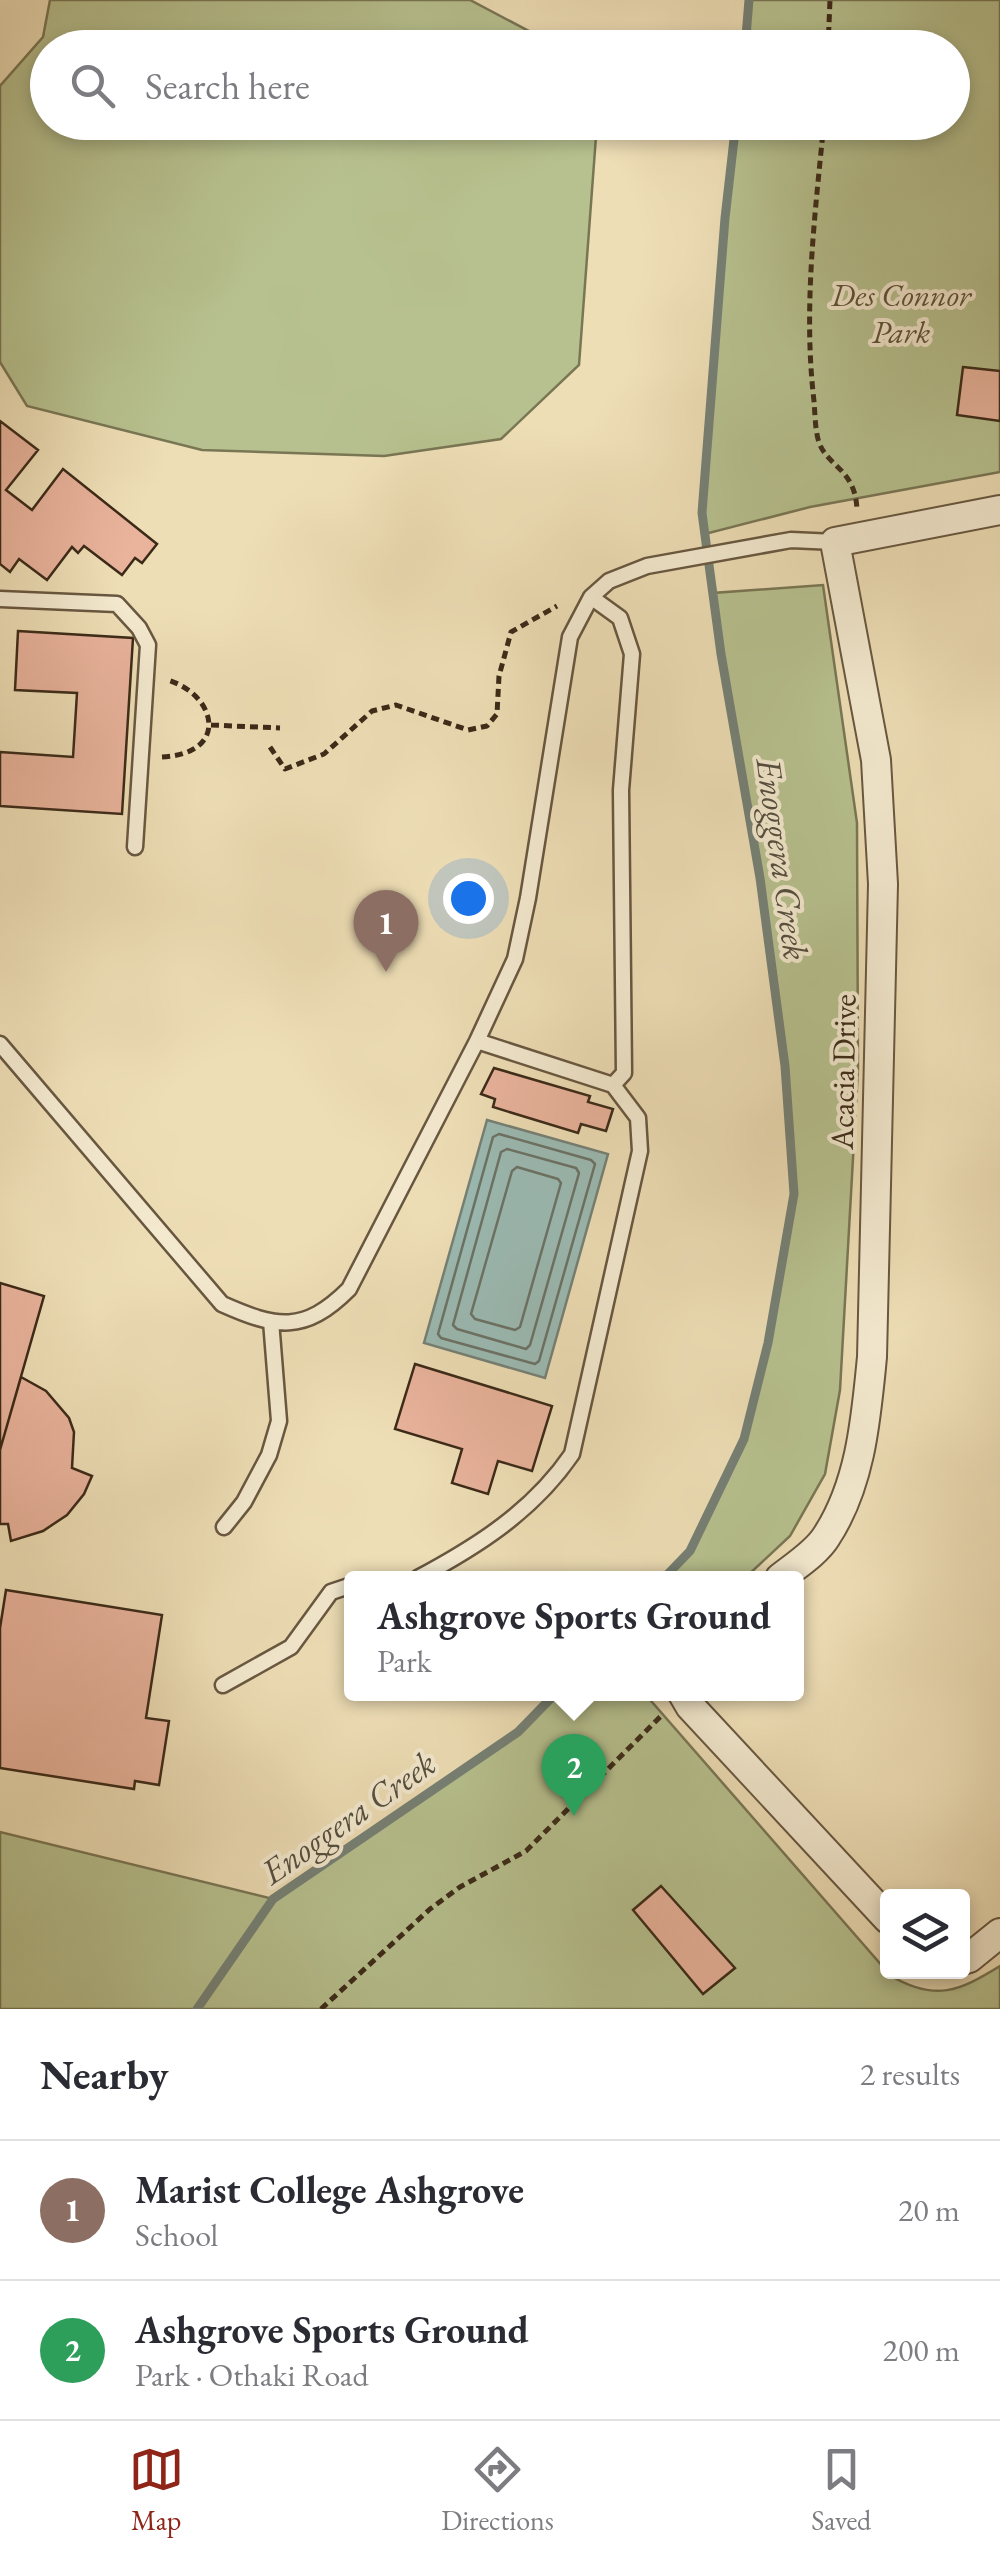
<!DOCTYPE html>
<meta charset="utf-8">
<style>
body{margin:0;font-family:"EB Garamond",serif;background:#f7f7f7;color:#2b2b33}
.controls{position:absolute;right:30px;bottom:30px;display:grid;overflow:hidden;border-radius:10px;box-shadow:0 5px 15px #0003}
.controls button{width:90px;height:90px;display:grid;place-items:center;padding:0;border:0;border-bottom:2px solid #e1e1e2;background:#fff;color:#2b2b33;font:50px sans-serif}
.you{position:absolute;left:468px;top:898px;width:35px;height:35px;margin:-25px;border:8px solid #fff;border-radius:50%;background:#1a73e8;box-shadow:0 0 0 15px #1a73e833}
.badge{display:grid;place-items:center;width:65px;height:65px;border-radius:50%;background:#8f2418;color:#fff;font-size:32px;font-weight:700}
.pin{position:absolute;translate:-50% -82px;filter:drop-shadow(0 2px 5px #0008)}
.pin::after{content:'';position:absolute;top:52px;width:35px;height:30px;background:inherit;clip-path:polygon(0 0,100% 0,50% 100%)}
.popup{position:absolute;left:344px;top:1571px;width:460px;height:130px;box-sizing:border-box;display:grid;place-content:center;border-radius:10px;background:#fff;filter:drop-shadow(0 2px 8px #0005);font-size:32px;white-space:nowrap;color:#7c7c81}
.popup b{font-size:38px;color:#2b2b33}
.popup::after{content:'';position:absolute;left:50%;top:100%;margin-left:-20px;border:20px solid transparent;border-top-color:#fff}
.list{margin:0;padding:0;list-style:none}
h2{display:flex;justify-content:space-between;align-items:center;height:130px;margin:0;padding:0 40px;font-size:42px}
h2 small{font-size:32px;font-weight:400;color:#7c7c81}
.list li{display:grid;grid-template-columns:65px 1fr auto;gap:30px;align-items:center;box-sizing:border-box;height:140px;padding:0 40px;border-top:2px solid #e1e1e2}
.list b{display:block;font-size:38px;white-space:nowrap}
.list p{margin:0;font-size:32px;white-space:nowrap;color:#7c7c81}
.list em{font-size:32px;font-style:normal;color:#7c7c81}
.icon{flex:none;width:55px;height:55px;fill:none;stroke:currentColor;stroke-width:2;stroke-linecap:round;stroke-linejoin:round}
.map{position:relative;flex:none;width:1000px;height:2009px;overflow:hidden}
.search{position:absolute;background:#fff;box-shadow:0 5px 15px #0003;left:30px;right:30px;top:30px;height:110px;display:flex;align-items:center;gap:25px;box-sizing:border-box;padding:0 35px;border-radius:55px;color:#7c7c81;font-size:38px}
.sheet{height:410px;background:#fff}
nav{display:flex;justify-content:space-around;align-items:center;box-sizing:border-box;height:140px;border-top:2px solid #e1e1e2;background:#fff;font-size:28px;color:#7c7c81}
nav a{display:grid;justify-items:center;gap:5px}
nav .on{color:#8f2418}
.map>svg:first-child{display:block}
</style>
<div class="map">
<svg width="1000" height="2009" viewBox="0 0 1000 2009">
<rect width="100%" height="100%" fill="#eedeb6"/>
<filter id="stains"><feTurbulence type="fractalNoise" baseFrequency=".002" numOctaves="4"/><feColorMatrix values="0 0 0 0 .2 0 0 0 0 .09 0 0 0 0 .02 0 0 0 .5 -.17"/></filter>
<radialGradient id="worn" r=".72"><stop offset=".6" stop-color="#630" stop-opacity="0"/><stop offset="1" stop-color="#630" stop-opacity=".3"/></radialGradient>
<path fill="#b7c18f" stroke="#797654" stroke-width="2.5" d="M50,0H470L546,40L603,47L48,48V122L597,123L579,365L501,439L384,456L202,450L27,406L0,362V86L43,37Z
M749,0H1000V472L810,507L705,534L702,513L725,218L736,123L952,122V48L745,47Z
M823,585L857,823L858,1069L840,1390L825,1474L790,1536L745,1578H664L690,1551L744,1439L768,1343L794,1194L785,1066L760,878L713,593Z
M555,1694H645L891,1976C936,2002 959,1991 1000,1966V2009H0V1832L273,1899L518,1732Z"/>
<path fill="#9bbbb4" stroke="#758176" stroke-width="2.5" d="M487,1120L608,1154L545,1378L424,1343Z"/>
<g fill="none" stroke-linecap="round" stroke-linejoin="round">
<path stroke="#6b7266" stroke-width="2.5" d="M499,1134L591,1160L595,1164L539,1361L535,1364L441,1338L438,1334L493,1137Z
M507,1149L576,1168L579,1173L530,1345L526,1349L457,1329L453,1325L501,1152Z
M517,1167L558,1179L561,1183L520,1327L515,1330L475,1319L471,1314L512,1171Z"/>
<path stroke="#758176" stroke-width="9" d="M745,48L749,0
M664,1578L690,1551L744,1439L768,1343L794,1194L785,1066L760,878L721,654L702,513L725,218L736,122
M197,2009L273,1899L518,1732L555,1694"/>
</g>
<path fill="#e9b39c" stroke="#3b2a18" stroke-width="2.5" d="M963,367L1000,371V421L957,415Z
M0,421L38,450L6,490L32,510L63,469L157,544L142,563L135,558L122,575L84,546L78,553L72,547L47,580L19,559L10,572L0,564Z
M18,631L133,638L122,814L0,806V752L73,757L77,693L15,690Z
M494,1068L590,1096L588,1102L613,1109L606,1131L581,1124L578,1133L493,1107L495,1099L481,1094Z
M0,1283L44,1296L0,1450Z
M415,1364L552,1406L532,1471L498,1461L488,1494L452,1483L462,1449L395,1429Z
M21,1377L46,1391L69,1418L74,1432L72,1468L92,1476L84,1494L67,1515L43,1531L11,1541L8,1524H0V1450Z
M6,1590L162,1615L146,1718L169,1721L159,1785L135,1781L134,1789L0,1768V1628Z
M661,1886L735,1968L703,1994L633,1910Z"/>
<g fill="none" stroke-linecap="round" stroke-linejoin="round">
<defs>
<path id="lane" d="M591,597L620,618L632,654L621,790L624,1073L613,1085
M0,599L117,604L139,628L148,645L135,847
M0,1044L222,1304C276,1328 304,1334 349,1289L477,1041L515,959L528,898L570,637L591,597L609,581L647,566L791,540L835,542
M224,1527L244,1502L269,1455L279,1421L271,1321
M418,1578C478,1546 533,1511 572,1454L640,1151L638,1118L613,1085L477,1041
M223,1685L291,1647L331,1592L352,1585"/>
<path id="street" d="M780,1578C795,1566 816,1553 826,1537C861,1484 866,1418 872,1357L883,884L876,760L835,542L1000,510
M683,1694L690,1706L888,1919
M962,1960L969,1958L1000,1933"/>
</defs>
<use href="#lane" stroke="#685740" stroke-width="19"/>
<use href="#street" stroke="#685740" stroke-width="32"/>
<path stroke="#3b2a18" stroke-width="5" stroke-dasharray="8 5" stroke-linecap="butt" d="M828,48L830,0
M824,122C815,214 803,309 814,401C815,413 815,427 818,439C825,467 856,467 857,511
M211,725L280,728
M270,747L285,769L324,754L372,711L396,705L468,730L487,726L497,714L499,676L511,632L557,606
M162,757C229,754 218,696 168,680
M321,2009L430,1909L460,1887L526,1851L661,1716"/>
<use href="#lane" stroke="#f4ead0" stroke-width="14"/>
<use href="#street" stroke="#f4ead0" stroke-width="28"/>
</g>
<g text-anchor="middle" dominant-baseline="central" stroke-width="8" stroke-linejoin="round" paint-order="stroke">
<g font-size="32" font-style="italic" fill="#5a5036" stroke="#f4ead0">
<text x="901" y="295">Des Connor<tspan x="901" dy="37">Park</tspan></text>
</g>
<g font-size="32" fill="#3b2a18" stroke="#f4ead0">
<text transform="translate(843 1072) rotate(-89)">Acacia Drive</text>
</g>
<g font-size="35" font-style="italic" fill="#534e3f" stroke="#f4ead0">
<text transform="translate(783 859) rotate(82)">Enoggera Creek</text>
<text transform="translate(348 1817) rotate(-35)">Enoggera Creek</text>
</g>
</g>
<rect width="100%" height="100%" filter="url(#stains)"/>
<rect width="100%" height="100%" fill="url(#worn)"/>
</svg>
<div class="controls">
<button><svg class="icon" aria-label="layers" viewBox="0 0 24 24"><path d="M12 4l9 5-9 5-9-5zM3 14l9 5 9-5"/></svg></button>
</div>
<div class="you"></div>
<div class="pin badge" style="left:386px;top:972px;background:#8d6e63">1</div>
<div class="pin badge" style="left:574px;top:1816px;background:#2e9e5b">2</div>
<div class="popup"><b>Ashgrove Sports Ground</b>Park</div>
<div class="search"><svg class="icon" aria-label="search" viewBox="0 0 24 24"><circle cx="10" cy="10" r="6"/><path d="M15 15l6 6"/></svg>Search here</div>
</div>
<section class="sheet">
<h2>Nearby<small>2 results</small></h2>
<ul class="list">
<li><span class="badge" style="background:#8d6e63">1</span><div><b>Marist College Ashgrove</b><p>School</p></div><em>20 m</em></li>
<li><span class="badge" style="background:#2e9e5b">2</span><div><b>Ashgrove Sports Ground</b><p>Park · Othaki Road</p></div><em>200 m</em></li>
</ul>
</section>
<nav>
<a class="on"><svg class="icon" aria-label="map" viewBox="0 0 24 24"><path d="M3 6l6-2 6 2 6-2v14l-6 2-6-2-6 2zM9 4v14M15 6v14"/></svg>Map</a>
<a><svg class="icon" aria-label="directions" viewBox="0 0 24 24"><path d="M12 3l9 9-9 9-9-9zM9 14v-3h6M13 9l2 2-2 2"/></svg>Directions</a>
<a><svg class="icon" aria-label="saved" viewBox="0 0 24 24"><path d="M7 4h10v16l-5-4-5 4z"/></svg>Saved</a>
</nav>
